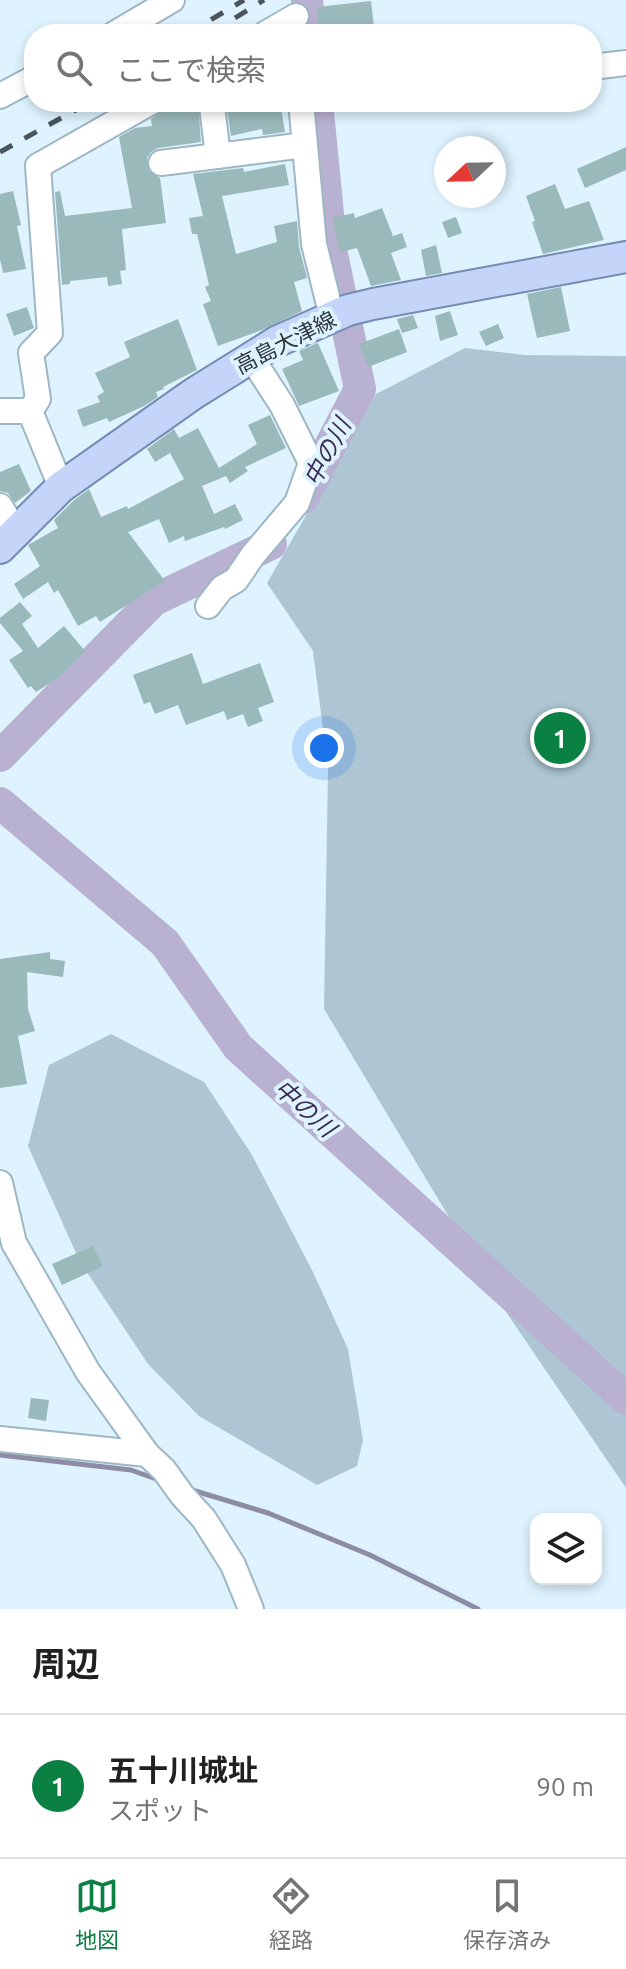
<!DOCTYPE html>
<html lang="ja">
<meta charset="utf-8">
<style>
body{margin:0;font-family:Ubuntu,"Noto Sans JP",sans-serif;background:#f6f6f6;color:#202124}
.controls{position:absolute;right:24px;bottom:24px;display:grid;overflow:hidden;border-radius:16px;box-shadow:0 4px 12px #0003}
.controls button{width:72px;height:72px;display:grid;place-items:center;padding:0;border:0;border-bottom:2px solid #e0e0e0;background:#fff;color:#202124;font:40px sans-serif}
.compass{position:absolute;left:434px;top:136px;width:72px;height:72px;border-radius:50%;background:#fff;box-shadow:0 4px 12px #0003;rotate:248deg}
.you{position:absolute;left:324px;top:748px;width:28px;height:28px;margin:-20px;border:6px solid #fff;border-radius:50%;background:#1a73e8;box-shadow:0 0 0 12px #1a73e833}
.badge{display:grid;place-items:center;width:52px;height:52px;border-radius:50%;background:#0b8043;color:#fff;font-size:26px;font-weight:700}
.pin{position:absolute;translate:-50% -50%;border:4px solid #fff;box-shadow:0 2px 8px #0006}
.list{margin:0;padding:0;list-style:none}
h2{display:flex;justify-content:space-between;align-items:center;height:104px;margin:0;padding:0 32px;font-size:34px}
h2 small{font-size:26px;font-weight:400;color:#757577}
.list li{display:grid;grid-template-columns:52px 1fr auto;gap:24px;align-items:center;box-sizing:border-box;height:144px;padding:0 32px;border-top:2px solid #e0e0e0}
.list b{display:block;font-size:30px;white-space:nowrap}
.list p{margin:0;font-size:26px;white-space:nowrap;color:#757577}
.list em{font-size:26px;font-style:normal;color:#757577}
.icon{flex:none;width:44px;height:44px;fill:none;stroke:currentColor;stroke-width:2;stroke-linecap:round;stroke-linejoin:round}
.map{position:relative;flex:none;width:626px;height:1609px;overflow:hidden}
.search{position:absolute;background:#fff;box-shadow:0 4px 12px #0003;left:24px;right:24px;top:24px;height:88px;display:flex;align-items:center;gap:20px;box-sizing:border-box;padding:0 28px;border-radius:32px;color:#757577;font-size:30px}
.sheet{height:248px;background:#fff}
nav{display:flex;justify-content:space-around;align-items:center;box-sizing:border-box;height:112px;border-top:2px solid #e0e0e0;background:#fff;font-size:22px;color:#757577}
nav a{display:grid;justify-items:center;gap:4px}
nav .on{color:#0b8043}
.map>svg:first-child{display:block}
</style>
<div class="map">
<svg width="626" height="1609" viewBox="0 0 626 1609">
<rect width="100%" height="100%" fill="#def3fe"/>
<path fill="#aec6d3" d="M465,348L525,355L626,356V1488L506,1312L324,1009L328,768L313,651L267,583L376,394Z
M111,1034L204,1082L252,1155L313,1272L348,1349L363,1440L357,1466L317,1485L199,1416L148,1364L80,1262L28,1146L49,1065Z"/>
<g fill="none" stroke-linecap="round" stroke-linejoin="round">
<path stroke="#8e8ca4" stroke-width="5" d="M0,1455L131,1470L159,1480
M192,1490L268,1513L370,1555L478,1609"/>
<path stroke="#b9b1d1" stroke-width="32" d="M307,0L310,34
M303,498L360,389L332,254L317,102
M0,756L154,600L271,544
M0,803L165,943L238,1047L626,1399"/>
</g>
<path fill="#9ab9ba" d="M371,1L374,27L347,30V34H320L317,7Z
M198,102L201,142L158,148L151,152L147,158L149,171L160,178L166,223L122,229L126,270L120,271L122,284L108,286L107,277L70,281V284L62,285L55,192L60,191L65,216L132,208L119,137L135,128L152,126L151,119L163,110L166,103Z
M226,102H280L285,132L263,135L262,129L231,136Z
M626,147V170L585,188L577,169Z
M285,164L289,185L222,196L236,254L277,242L274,226L297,221L299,247L307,278L294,282L302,311L262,330L218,346L203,304L211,301L205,287L209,285L197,234H192L189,218L203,216L193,174L243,168L244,172Z
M555,184L565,209L589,201L604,240L543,254L532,222L535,221L526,196Z
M13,191L21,225L17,226L26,269L3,273L0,259V194Z
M382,208L393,236L402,233L407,247L391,253L401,280L371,286L357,248L340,252L332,218L354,213L355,218Z
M456,217L462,233L448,238L442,222Z
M436,245L442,273L426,276L421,250Z
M561,287L570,331L537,338L527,294Z
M27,307L34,328L14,336L6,314Z
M450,311L458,335L440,341L435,316Z
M413,315L418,328L402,333L397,319Z
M178,319L197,370L163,387L164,389L156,392L158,397L144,406L109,422L107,418L83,427L77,410L100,402L97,396L104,392L95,373L130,357L124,342Z
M498,324L504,338L486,346L479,332Z
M399,329L407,352L368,367L359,344Z
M318,343L339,391L299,406L282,369L303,360L299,351Z
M270,415L286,448L245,467L248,471L230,483L226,476L202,486L214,514L235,504L243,520L225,529L224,527L185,541L184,536L169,543L159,519L128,532L165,581L100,622L96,616L78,626L58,590L54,593L48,582L23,599L14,584L40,566L28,545L58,528L54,520L73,501L89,489L101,517L127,506L128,509L184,479L170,453L155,462L147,449L174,429L179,438L198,428L219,468L257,444L248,425Z
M19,464L31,491L15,503L8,493L0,491V472Z
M20,602L32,616L22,624L38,648L64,626L85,651L58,678L36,692L31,686L28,688L9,660L23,651L0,623V618Z
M192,653L203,684L260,663L274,702L258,708L263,721L248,727L243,714L227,720L224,711L186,725L178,705L155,714L150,702L144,704L133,675Z
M50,952V959L65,961L63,977L27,972L28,1009L35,1031L18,1036L27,1084L0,1088V959Z
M93,1246L103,1266L62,1285L52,1264Z
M31,1398L49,1400L46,1421L28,1418Z"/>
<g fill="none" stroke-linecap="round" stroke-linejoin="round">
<defs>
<path id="minor" d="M114,34L172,0
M265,34L296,16
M592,67L626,63
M0,96L34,78
M301,102L314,244L332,317
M212,106L218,156
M161,163L305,145
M0,411H30L61,487
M30,411L38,399L31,353L50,333L38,166L151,102
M0,506L16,532
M208,606L222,588L236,580L253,555L297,503L311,463L282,405L251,357
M0,1183L14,1243L88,1372L147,1454L164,1470L182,1495L204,1519L233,1565L251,1609
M0,1439L147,1454"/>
<path id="major" d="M0,548L61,487L193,394L278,341L348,310L373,304L626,257"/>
</defs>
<use href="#minor" stroke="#9eb7c5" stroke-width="28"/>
<use href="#major" stroke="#748bb4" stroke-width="34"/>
<use href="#minor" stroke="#fff" stroke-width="24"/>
<use href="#major" stroke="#c4d5f9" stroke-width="30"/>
<path stroke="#4a565c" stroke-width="5" stroke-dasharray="14 14" stroke-linecap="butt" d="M235,18L264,0
M187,34L244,0
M0,152L90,102"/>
</g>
<g text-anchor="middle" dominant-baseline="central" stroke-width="8" stroke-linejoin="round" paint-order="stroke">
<g font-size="22" fill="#2b353a" stroke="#def3fe">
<text transform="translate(285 342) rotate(-27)">高島大津線</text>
</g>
<g font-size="24" font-style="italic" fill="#392a56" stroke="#def3fe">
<text transform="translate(327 452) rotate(-62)">中の川</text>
<text transform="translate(305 1108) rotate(42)">中の川</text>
</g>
</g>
</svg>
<div class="controls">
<button><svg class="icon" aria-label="layers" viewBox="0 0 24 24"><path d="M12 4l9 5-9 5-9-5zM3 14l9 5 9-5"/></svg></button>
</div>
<svg class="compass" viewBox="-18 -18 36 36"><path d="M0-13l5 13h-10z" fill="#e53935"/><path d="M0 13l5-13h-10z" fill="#757577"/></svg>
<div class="you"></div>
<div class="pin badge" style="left:560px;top:738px">1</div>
<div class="search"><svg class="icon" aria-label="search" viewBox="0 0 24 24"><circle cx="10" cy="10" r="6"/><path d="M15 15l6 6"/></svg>ここで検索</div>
</div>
<section class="sheet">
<h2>周辺<small></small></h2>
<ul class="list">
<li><span class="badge">1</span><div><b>五十川城址</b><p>スポット</p></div><em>90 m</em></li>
</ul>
</section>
<nav>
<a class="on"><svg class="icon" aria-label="map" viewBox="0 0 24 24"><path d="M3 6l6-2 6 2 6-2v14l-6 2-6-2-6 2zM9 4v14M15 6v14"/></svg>地図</a>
<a><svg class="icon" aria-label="directions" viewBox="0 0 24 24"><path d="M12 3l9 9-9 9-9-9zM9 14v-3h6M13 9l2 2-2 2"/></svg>経路</a>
<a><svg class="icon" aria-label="saved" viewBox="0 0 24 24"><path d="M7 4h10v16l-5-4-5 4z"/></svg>保存済み</a>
</nav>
